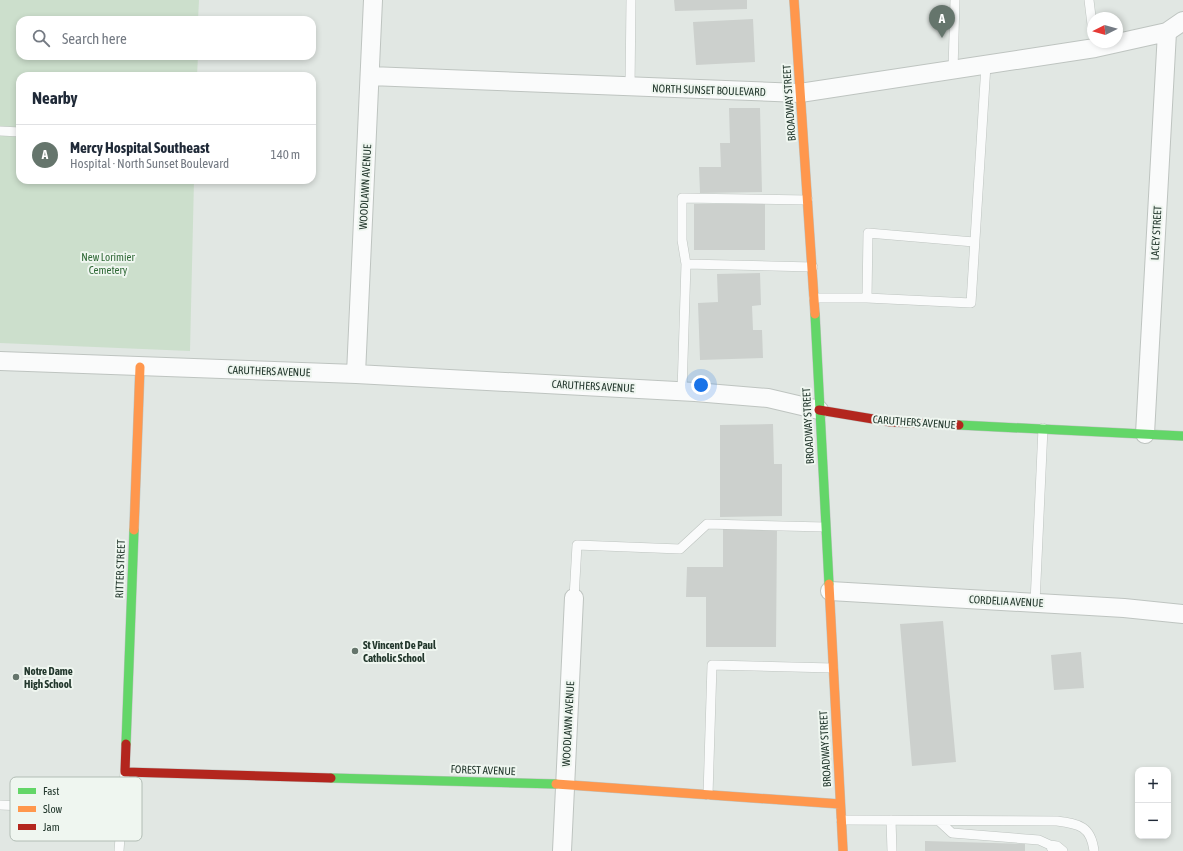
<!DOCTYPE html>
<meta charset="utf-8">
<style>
body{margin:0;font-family:"Asap Condensed",sans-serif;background:#f6f6f7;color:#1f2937}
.controls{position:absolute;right:12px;bottom:12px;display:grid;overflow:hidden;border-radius:8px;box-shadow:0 2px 6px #0003}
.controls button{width:36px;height:36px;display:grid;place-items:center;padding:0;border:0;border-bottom:1px solid #e0e1e3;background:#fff;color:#1f2937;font:20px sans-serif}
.compass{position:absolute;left:1087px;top:12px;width:36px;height:36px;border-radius:50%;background:#fff;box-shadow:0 2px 6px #0003;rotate:265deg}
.you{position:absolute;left:701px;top:385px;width:14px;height:14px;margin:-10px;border:3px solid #fff;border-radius:50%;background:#1a73e8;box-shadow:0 0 0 6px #1a73e833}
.badge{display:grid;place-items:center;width:26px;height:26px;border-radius:50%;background:#65756c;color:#fff;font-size:13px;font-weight:700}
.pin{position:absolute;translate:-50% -33px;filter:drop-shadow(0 1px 2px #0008)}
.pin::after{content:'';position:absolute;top:21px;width:14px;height:12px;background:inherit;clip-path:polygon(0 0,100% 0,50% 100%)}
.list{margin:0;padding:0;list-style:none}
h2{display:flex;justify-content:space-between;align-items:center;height:52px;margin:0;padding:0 16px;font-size:17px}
h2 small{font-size:13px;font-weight:400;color:#747a83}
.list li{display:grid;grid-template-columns:26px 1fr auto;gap:12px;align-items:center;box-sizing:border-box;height:60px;padding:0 16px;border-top:1px solid #e0e1e3}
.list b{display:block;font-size:15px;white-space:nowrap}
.list p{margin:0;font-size:13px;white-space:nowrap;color:#747a83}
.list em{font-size:13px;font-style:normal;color:#747a83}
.icon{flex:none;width:22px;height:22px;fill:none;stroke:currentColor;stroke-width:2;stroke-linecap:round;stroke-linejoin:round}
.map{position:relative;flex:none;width:1183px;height:851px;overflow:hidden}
.search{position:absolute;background:#fff;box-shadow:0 2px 6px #0003;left:16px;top:16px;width:300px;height:44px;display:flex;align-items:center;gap:10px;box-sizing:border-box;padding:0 14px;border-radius:12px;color:#747a83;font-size:15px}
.panel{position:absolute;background:#fff;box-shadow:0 2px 6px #0003;left:16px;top:72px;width:300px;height:112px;border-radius:12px}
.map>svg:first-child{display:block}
</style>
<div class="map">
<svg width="1183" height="851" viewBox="0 0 1183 851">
<rect width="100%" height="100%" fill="#e1e7e3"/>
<path fill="#ccdfcc" d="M0,0H199L198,20H20V56H198L197,76H20V180H194L190,351L0,343Z"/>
<path fill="#ccd0cd" d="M674,0H747V9L675,11Z
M753,19L755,62L696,65L693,22Z
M729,108H760L762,192L700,193L699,167H721L720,143H730Z
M694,204H765V250H694Z
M760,273L761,305L752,306L753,330H762L763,358L700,360L698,303L718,302L717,274Z
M773,424L774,464H782V516L720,517V425Z
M723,528L777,529L776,647H706V597H686L687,567H723Z
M943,621L956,762L912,766L900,624Z
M1081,652L1084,688L1054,690L1051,655Z
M925,841L1025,844V851H925Z"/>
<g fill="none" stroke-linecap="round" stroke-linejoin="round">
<defs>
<path id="lane" d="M1089,0L1093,33
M953,70L955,0
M630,87L631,0
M0,131L20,132
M686,264L682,240V198L808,200
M814,298H867L971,303L986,65
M867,298L868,233L974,242
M682,391L686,264L813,267
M574,598L577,545L680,549L707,524L825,527
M1035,603L1043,428
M708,795L712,665L833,668
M0,805L122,810L119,851
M122,810L125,772
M841,820L1057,821C1079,824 1091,826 1094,851
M891,820L892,851
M939,821L952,833L1039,840L1050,845L1053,851
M1050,845L1057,846L1063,851"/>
<path id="street" d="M370,76L800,93L1095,48L1167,32L1183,21
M0,361L356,374L695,392L768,398L819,410
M356,374L373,0
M1145,434L1167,32
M830,591L1124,608L1183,614
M562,851L574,598"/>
<path id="fast" d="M815,314L829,584
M959,425L1183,436
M126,744L134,530
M331,778L556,784"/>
<path id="slow" d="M794,0L815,314
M134,530L140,367
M829,584L843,851
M556,784L840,804"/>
<path id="jam" d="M819,410L891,422L959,425
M126,744L125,772L331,778"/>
</defs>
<use href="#lane" stroke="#bec4c0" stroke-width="10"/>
<use href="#street" stroke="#bec4c0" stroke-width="20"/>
<use href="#fast" stroke="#bec4c0" stroke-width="10"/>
<use href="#slow" stroke="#bec4c0" stroke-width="10"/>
<use href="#jam" stroke="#bec4c0" stroke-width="10"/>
<use href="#lane" stroke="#fafbfb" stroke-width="9"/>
<use href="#street" stroke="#fafbfb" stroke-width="18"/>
<use href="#fast" stroke="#63d668" stroke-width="9"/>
<use href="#slow" stroke="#ff974d" stroke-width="9"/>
<use href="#jam" stroke="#b3261e" stroke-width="9"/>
</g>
<g fill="#65756c" stroke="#eff6f0" stroke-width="1.5">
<circle cx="355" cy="651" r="4"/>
<circle cx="16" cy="677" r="4"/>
</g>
<g text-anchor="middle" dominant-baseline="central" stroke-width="4" stroke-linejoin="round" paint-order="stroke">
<g font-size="11" fill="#22372c" stroke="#eff6f0">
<text transform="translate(709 90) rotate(2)">NORTH SUNSET BOULEVARD</text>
<text transform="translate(789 103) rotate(-94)">BROADWAY STREET</text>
<text transform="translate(365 187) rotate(-87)">WOODLAWN AVENUE</text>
<text transform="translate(1156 233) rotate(-87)">LACEY STREET</text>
<text transform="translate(269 371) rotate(2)">CARUTHERS AVENUE</text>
<text transform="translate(593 386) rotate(3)">CARUTHERS AVENUE</text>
<text transform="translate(914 422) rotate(4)">CARUTHERS AVENUE</text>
<text transform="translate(808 426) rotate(-93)">BROADWAY STREET</text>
<text transform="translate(120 569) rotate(-88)">RITTER STREET</text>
<text transform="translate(1006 601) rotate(3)">CORDELIA AVENUE</text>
<text transform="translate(568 724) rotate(-87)">WOODLAWN AVENUE</text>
<text transform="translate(825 749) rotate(-93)">BROADWAY STREET</text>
<text transform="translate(483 770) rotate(2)">FOREST AVENUE</text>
</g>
<g font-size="11" fill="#306937" stroke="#eff6f0">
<text x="108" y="257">New Lorimier<tspan x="108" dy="13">Cemetery</tspan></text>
</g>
<g font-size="11" font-weight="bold" fill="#22372c" stroke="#eff6f0" text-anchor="start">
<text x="363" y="645">St Vincent De Paul<tspan x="363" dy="13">Catholic School</tspan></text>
<text x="24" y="671">Notre Dame<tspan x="24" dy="13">High School</tspan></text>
</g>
</g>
<rect x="10" y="777" width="132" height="64" rx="6" fill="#eff6f0" stroke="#b2bdb5" stroke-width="1"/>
<rect x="18" y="788" width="18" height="6" fill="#63d668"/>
<rect x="18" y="806" width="18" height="6" fill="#ff974d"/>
<rect x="18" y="824" width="18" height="6" fill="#b3261e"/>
<g font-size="11" fill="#22372c">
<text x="43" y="795">Fast</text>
<text x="43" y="813">Slow</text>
<text x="43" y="831">Jam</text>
</g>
</svg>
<div class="controls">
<button>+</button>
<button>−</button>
</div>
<svg class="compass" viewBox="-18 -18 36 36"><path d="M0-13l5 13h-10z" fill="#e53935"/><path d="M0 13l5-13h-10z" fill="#747a83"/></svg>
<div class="you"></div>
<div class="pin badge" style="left:942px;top:38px">A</div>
<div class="search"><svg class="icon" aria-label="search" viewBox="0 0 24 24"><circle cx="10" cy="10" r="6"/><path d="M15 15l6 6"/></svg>Search here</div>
<section class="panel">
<h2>Nearby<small></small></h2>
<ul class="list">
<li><span class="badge">A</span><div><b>Mercy Hospital Southeast</b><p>Hospital · North Sunset Boulevard</p></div><em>140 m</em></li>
</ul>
</section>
</div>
